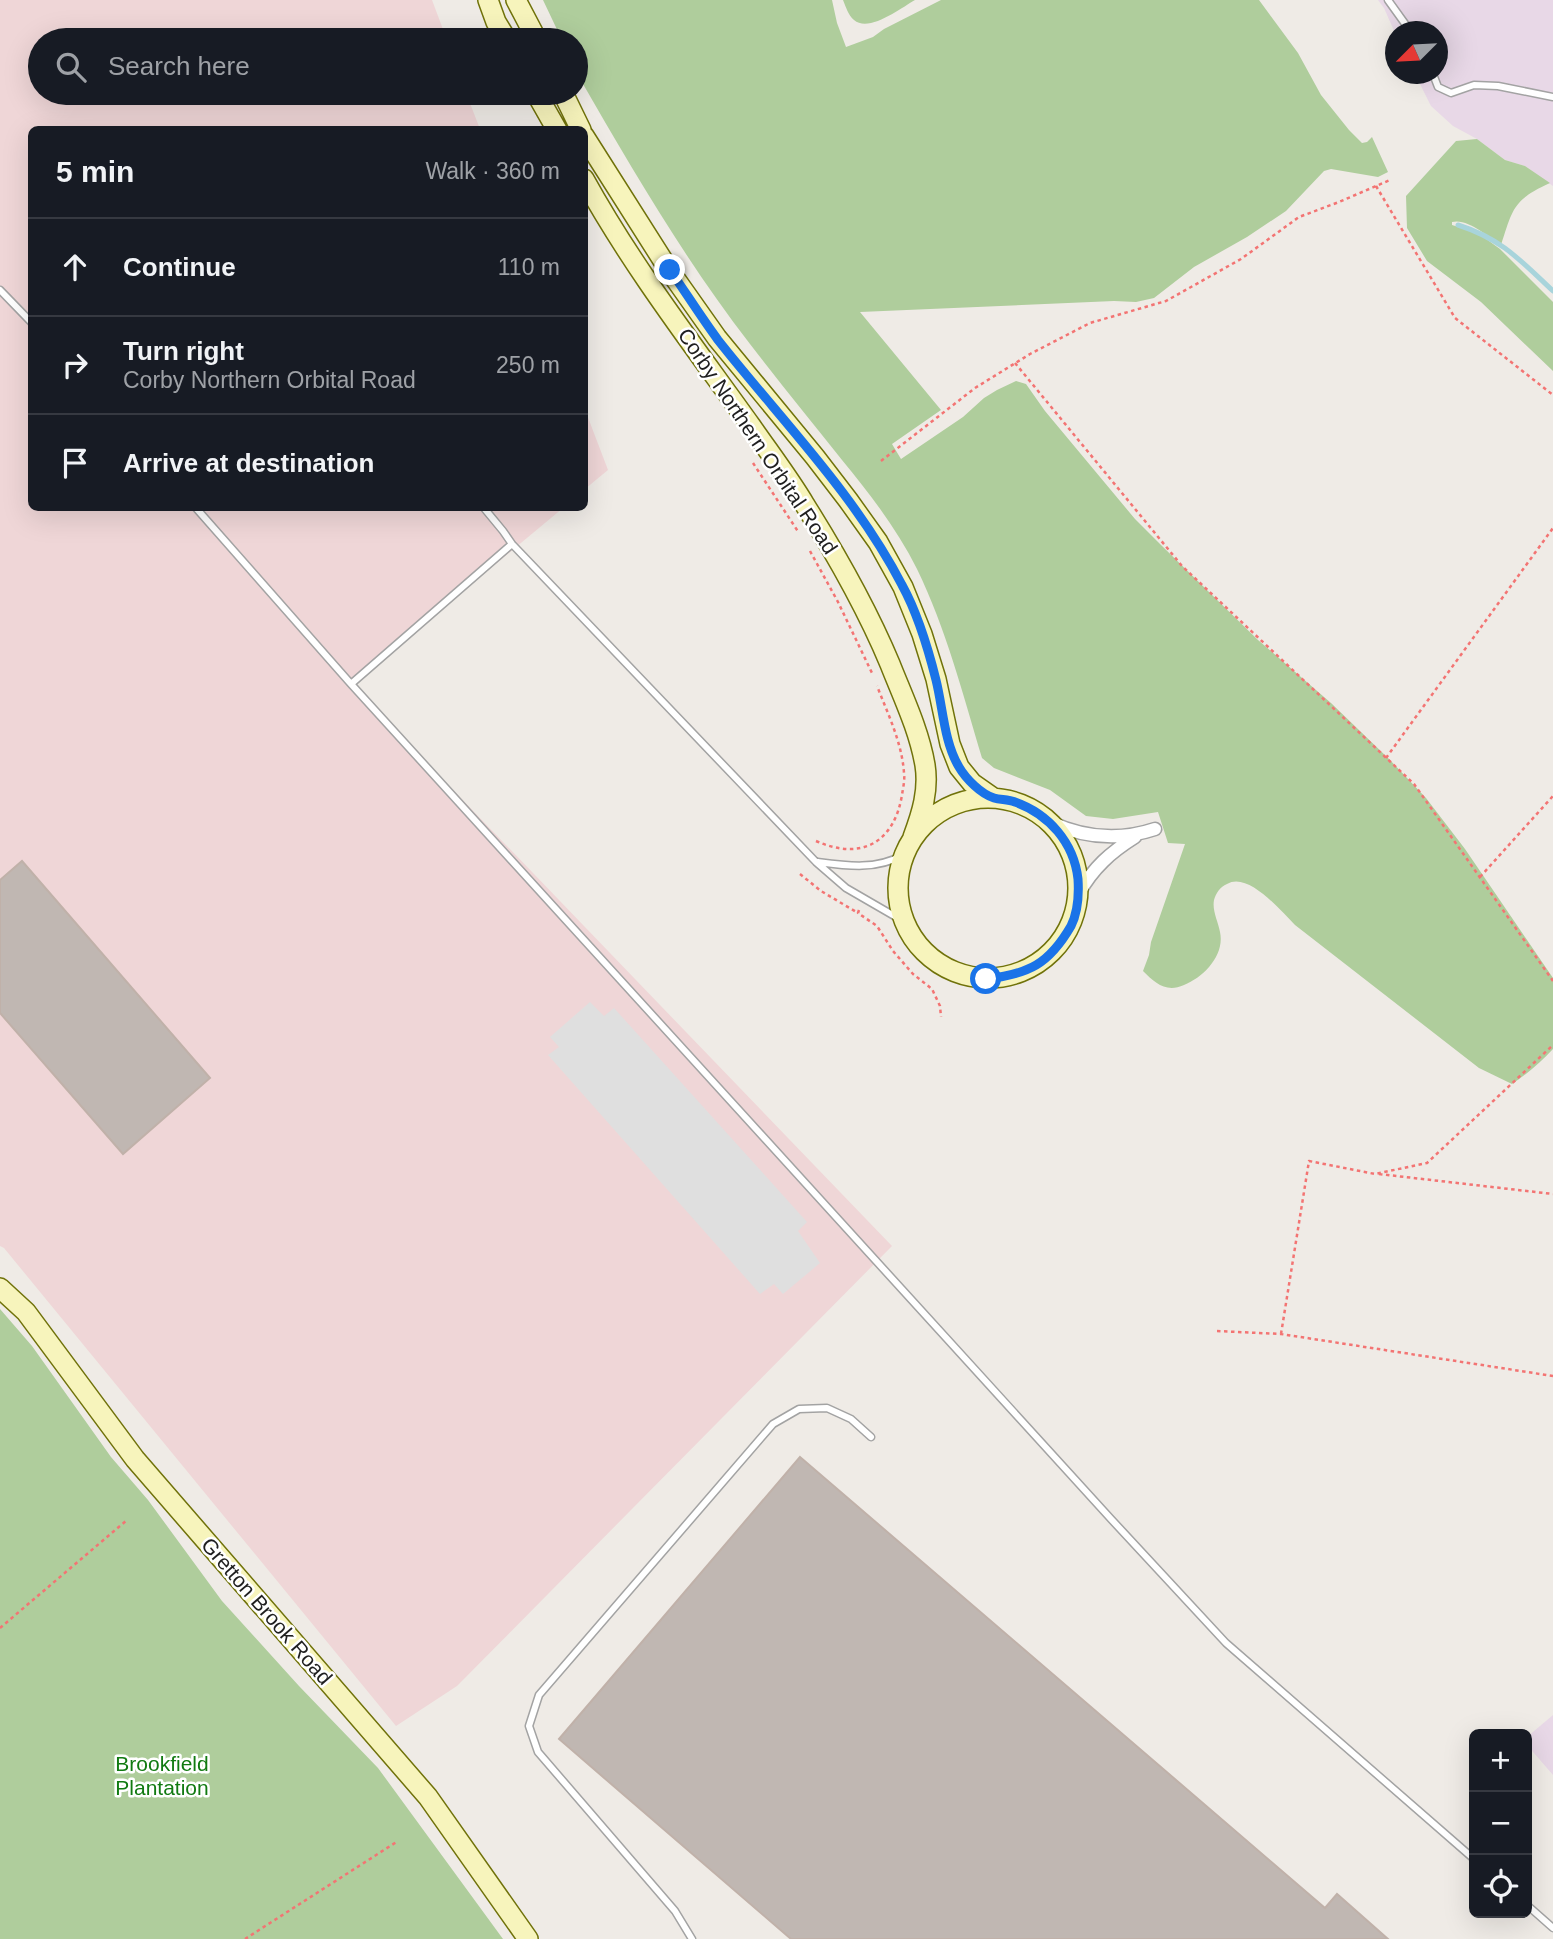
<!DOCTYPE html>
<meta charset="utf-8">
<style>
body{margin:0;font-family:Helvetica,sans-serif;background:#20242c;color:#f1f3f6}
.controls{position:absolute;right:21px;bottom:21px;display:grid;overflow:hidden;border-radius:10px;box-shadow:0 7px 28px #0002}
.controls button{width:63px;height:63px;display:grid;place-items:center;padding:0;border:0;border-bottom:2px solid #363941;background:#171b24;color:#f1f3f6;font:35px sans-serif}
.compass{position:absolute;left:1385px;top:21px;width:63px;height:63px;border-radius:50%;background:#171b24;box-shadow:0 7px 28px #0002;rotate:246deg}
.stop{position:absolute;width:21px;height:21px;margin:-16px;border:5px solid #1a73e8;border-radius:50%;background:#fff}
.stop.end{background:#1a73e8;border-color:#fff;box-shadow:0 2px 7px #0008}
.list{margin:0;padding:0;list-style:none}
h2{display:flex;justify-content:space-between;align-items:center;height:91px;margin:0;padding:0 28px;font-size:30px}
h2 small{font-size:23px;font-weight:400;color:#9ea1a6}
.list li{display:grid;grid-template-columns:46px 1fr auto;gap:21px;align-items:center;box-sizing:border-box;height:98px;padding:0 28px;border-top:2px solid #363941}
.list b{display:block;font-size:26px;white-space:nowrap}
.list p{margin:0;font-size:23px;white-space:nowrap;color:#9ea1a6}
.list em{font-size:23px;font-style:normal;color:#9ea1a6}
.icon{flex:none;width:38px;height:38px;fill:none;stroke:currentColor;stroke-width:2;stroke-linecap:round;stroke-linejoin:round}
.map{position:relative;flex:none;width:1553px;height:1939px;overflow:hidden}
.search{position:absolute;background:#171b24;box-shadow:0 7px 28px #0002;left:28px;top:28px;width:560px;height:77px;display:flex;align-items:center;gap:18px;box-sizing:border-box;padding:0 24px;border-radius:38px;color:#9ea1a6;font-size:26px}
.panel{position:absolute;background:#171b24;box-shadow:0 7px 28px #0002;left:28px;top:126px;width:560px;height:385px;border-radius:10px}
.map>svg:first-child{display:block}
</style>
<div class="map">
<svg width="1553" height="1939" viewBox="0 0 1553 1939">
<rect width="100%" height="100%" fill="#efebe6"/>
<path fill="#efd6d7" d="M0,0H432L447,40H40V93H466L480,129L32,130V508H563L351,684L892,1246L457,1686L396,1726L4,1248L0,1246Z
M584,407L608,470L585,489H584Z"/>
<path fill="#e8d8e7" d="M1378,0H1553V186L1525,166L1505,160L1477,139L1453,126L1431,106L1415,74H1438V32L1395,33L1384,8Z
M1553,1715V1775L1527,1745V1737Z"/>
<path fill="#afcd9c" d="M543,0H832L837,23L846,47L873,37L884,29L941,0H1259L1298,53L1321,95L1349,130L1362,143L1367,142L1372,137L1388,172L1378,177L1331,169L1324,171L1286,211L1247,237L1194,267L1154,298L1136,302L1114,301L860,312L941,410L892,444L901,459L963,417L984,398L997,390L1016,381L1026,384L1045,411L1135,519L1161,545L1258,640L1331,703L1389,759L1426,798L1465,849L1553,978V1049C1541,1062 1527,1074 1512,1084L1479,1068L1295,925C1281,911 1248,871 1227,884C1220,887 1216,893 1214,900C1212,911 1218,921 1220,932C1225,955 1204,977 1184,985C1166,993 1155,983 1143,971L1149,955L1151,942L1185,844L1168,843L1158,812L1113,819L1086,816L1050,790L994,768L982,758C963,694 946,629 917,569C897,529 870,494 842,460C811,421 780,383 750,344C685,260 632,169 579,77L576,69V40H562Z
M843,0H915C901,8 869,33 854,20C848,15 846,7 843,0Z
M1477,139L1505,160L1525,166L1550,183C1513,200 1513,208 1501,245C1488,237 1468,218 1452,222V225L1478,233L1500,249L1553,302V371L1481,302L1427,261L1407,228L1406,196L1456,141Z
M0,1309L32,1346L111,1457L148,1500L222,1601L299,1686L378,1768L503,1939H0Z"/>
<path fill="#dfdfdf" d="M590,1002L604,1016L614,1008L807,1222L798,1231L820,1263L783,1294L774,1284L760,1294L548,1055L559,1047L550,1037Z"/>
<g fill="none" stroke-linecap="round" stroke-linejoin="round">
<path stroke="#a8d4db" stroke-width="5" d="M1458,225C1502,239 1521,261 1553,291"/>
</g>
<path fill="#c0b7b2" stroke="#c0b1a9" stroke-width="2" d="M22,861L210,1078L123,1154L0,1013V880Z
M800,1457L1325,1908L1337,1894L1388,1939H791L559,1739Z"/>
<g fill="none" stroke-linecap="round" stroke-linejoin="round">
<defs>
<path id="lane" d="M1388,0L1411,32
M1433,74L1438,87L1451,93L1474,85L1498,86L1553,97
M0,290L32,323
M196,508L351,684L1111,1519L1226,1643L1474,1859
M484,508L503,531L512,544L816,862L846,888L903,921
M351,684L512,544
M818,862C848,866 876,870 903,855
M1527,1905L1553,1928
M692,1939L675,1911L538,1752L529,1726L539,1695L773,1424L799,1409L827,1408L851,1419L871,1437"/>
<path id="street" d="M1050,822C1084,838 1119,841 1155,829
M1079,893C1093,868 1111,852 1135,837"/>
<path id="secondary" d="M488,0L496,22L507,40
M516,0L537,40
M536,93L557,130
M563,93L581,130
M584,136L669,270L717,338L815,457L848,500L878,542L903,587L922,634L936,679L950,744L959,767L972,783L992,797
M584,179C632,266 693,345 751,426C769,452 789,478 805,505C837,556 867,609 890,664C903,697 919,730 925,765C929,790 922,813 913,837
M898 888a90 90 0 1 1 180 0a90 90 0 1 1-180 0Z
M0,1288L26,1312L135,1459L428,1797L528,1939"/>
</defs>
<use href="#lane" stroke="#a3a3a3" stroke-width="9"/>
<use href="#street" stroke="#a3a3a3" stroke-width="15"/>
<use href="#secondary" stroke="#70720a" stroke-width="22"/>
<path stroke="#f37473" stroke-width="2.5" stroke-dasharray="3.5 3.5" stroke-linecap="butt" d="M1376,186L1455,318L1553,395
M1015,363L1182,566L1414,784L1553,981
M881,461L975,388L1030,354L1090,323L1166,301L1241,259L1299,217L1339,202L1390,180
M753,463L799,533
M810,551L838,602L872,673
M1386,758L1553,528
M816,841C861,861 894,843 902,795C903,788 905,780 904,773C902,743 888,714 877,686
M800,874L821,891L858,913
M1480,877L1553,796
M859,910L858,913L877,926L893,951L913,974L932,989L940,1006L941,1017
M1379,1174L1553,1194
M1217,1331L1281,1334L1553,1376
M1281,1334L1309,1161L1375,1174L1427,1163L1553,1045
M0,1628L127,1520
M245,1939L398,1841"/>
<use href="#lane" stroke="#fff" stroke-width="6"/>
<use href="#street" stroke="#fff" stroke-width="12"/>
<use href="#secondary" stroke="#f7f4bc" stroke-width="19"/>
</g>
<g fill="none" stroke-linecap="round" stroke-linejoin="round">
<path stroke="#1a73e8" stroke-width="9" d="M670,270C686,293 701,317 718,340C781,420 855,494 902,585C918,614 928,648 936,680C943,708 944,742 959,767C966,779 981,794 994,798C1001,800 1008,799 1015,802C1049,814 1074,843 1078,879C1079,895 1078,912 1071,926C1049,964 1029,974 986,979"/>
</g>
<g text-anchor="middle" dominant-baseline="central" stroke-width="5" stroke-linejoin="round" paint-order="stroke">
<g font-size="21" fill="#1f1f1f" stroke="#fff">
<text transform="translate(758 441) rotate(56)">Corby Northern Orbital Road</text>
<text transform="translate(267 1611) rotate(49)">Gretton Brook Road</text>
</g>
<g font-size="21" fill="#117a11" stroke="#fff">
<text x="162" y="1763">Brookfield<tspan x="162" dy="24">Plantation</tspan></text>
</g>
</g>
</svg>
<div class="controls">
<button>+</button>
<button>−</button>
<button><svg class="icon" aria-label="locate" viewBox="0 0 24 24"><circle cx="12" cy="12" r="6"/><path d="M12 2v4M12 18v4M2 12h4M18 12h4"/></svg></button>
</div>
<svg class="compass" viewBox="-18 -18 36 36"><path d="M0-13l5 13h-10z" fill="#e53935"/><path d="M0 13l5-13h-10z" fill="#9ea1a6"/></svg>
<div class="stop" style="left:986px;top:979px"></div>
<div class="stop end" style="left:670px;top:270px"></div>
<div class="search"><svg class="icon" aria-label="search" viewBox="0 0 24 24"><circle cx="10" cy="10" r="6"/><path d="M15 15l6 6"/></svg>Search here</div>
<section class="panel">
<h2>5 min<small>Walk · 360 m</small></h2>
<ul class="list">
<li><svg class="icon" aria-label="ahead" viewBox="0 0 24 24"><path d="M12 20V5M6 11l6-6 6 6"/></svg><div><b>Continue</b></div><em>110 m</em></li>
<li><svg class="icon" aria-label="right" viewBox="0 0 24 24"><path d="M7 20v-9h11M14 6l5 5-5 5"/></svg><div><b>Turn right</b><p>Corby Northern Orbital Road</p></div><em>250 m</em></li>
<li><svg class="icon" aria-label="arrive" viewBox="0 0 24 24"><path d="M6 21V4h12l-3 4 3 4H6"/></svg><div><b>Arrive at destination</b></div></li>
</ul>
</section>
</div>
